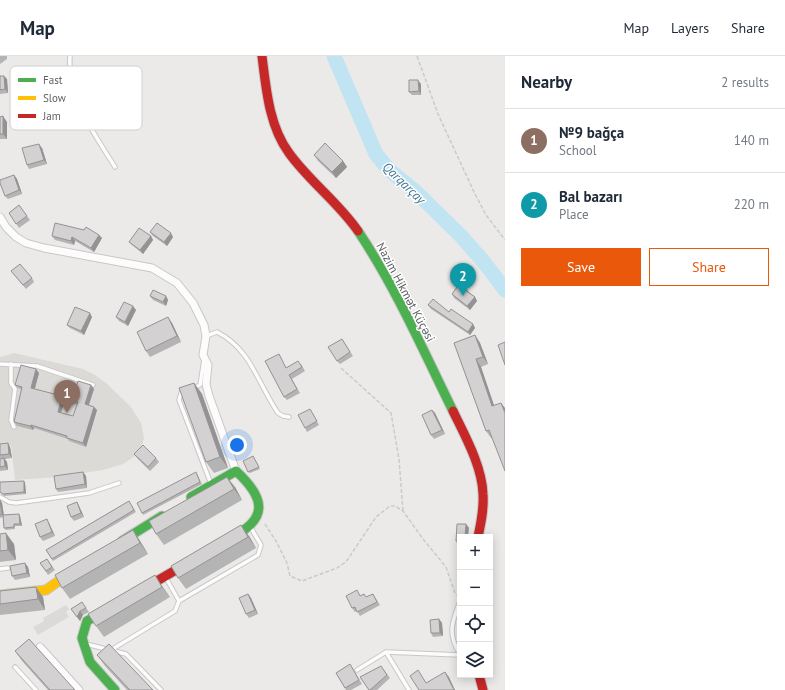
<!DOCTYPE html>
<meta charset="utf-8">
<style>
body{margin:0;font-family:"PT Sans",sans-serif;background:#f6f6f7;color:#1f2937}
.controls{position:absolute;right:12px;bottom:12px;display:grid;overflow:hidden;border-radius:0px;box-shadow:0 2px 10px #0003}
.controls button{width:36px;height:36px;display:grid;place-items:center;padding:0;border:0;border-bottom:1px solid #e0e1e3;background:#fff;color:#1f2937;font:20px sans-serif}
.you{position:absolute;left:237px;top:389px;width:14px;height:14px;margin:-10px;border:3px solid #fff;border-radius:50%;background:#1a73e8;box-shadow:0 0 0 6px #1a73e833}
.badge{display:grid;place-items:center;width:26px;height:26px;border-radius:50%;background:#ea580c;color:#fff;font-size:13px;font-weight:700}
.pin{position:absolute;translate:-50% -33px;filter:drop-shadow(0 1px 2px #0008)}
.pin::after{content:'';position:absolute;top:21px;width:14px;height:12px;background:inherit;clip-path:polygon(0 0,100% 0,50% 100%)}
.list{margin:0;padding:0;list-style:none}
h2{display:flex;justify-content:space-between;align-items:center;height:52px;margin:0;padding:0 16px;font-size:17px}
h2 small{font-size:13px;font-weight:400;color:#747a83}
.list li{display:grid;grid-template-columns:26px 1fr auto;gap:12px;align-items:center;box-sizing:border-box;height:64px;padding:0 16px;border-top:1px solid #e0e1e3}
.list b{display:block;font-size:15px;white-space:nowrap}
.list p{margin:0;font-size:13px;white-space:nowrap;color:#747a83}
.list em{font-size:13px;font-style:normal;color:#747a83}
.actions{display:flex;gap:8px;padding:12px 16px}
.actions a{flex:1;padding:9px 0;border:1px solid #ea580c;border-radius:0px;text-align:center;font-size:14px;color:#ea580c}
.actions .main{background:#ea580c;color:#fff}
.icon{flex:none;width:22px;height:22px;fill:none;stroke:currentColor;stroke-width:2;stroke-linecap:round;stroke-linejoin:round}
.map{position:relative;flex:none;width:505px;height:634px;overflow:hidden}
header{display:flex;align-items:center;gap:24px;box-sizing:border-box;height:56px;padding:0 20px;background:#fff;border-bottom:1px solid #e0e1e3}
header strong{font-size:19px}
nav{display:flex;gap:22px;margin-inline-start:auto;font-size:14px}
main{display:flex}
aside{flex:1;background:#fff}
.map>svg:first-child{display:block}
</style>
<header>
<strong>Map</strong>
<nav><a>Map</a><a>Layers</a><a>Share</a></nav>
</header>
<main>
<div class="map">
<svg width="505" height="634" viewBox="0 0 505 634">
<rect width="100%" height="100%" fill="#eceae8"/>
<path fill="#dcdad8" d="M66,549L69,553L66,556L69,561L38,579L33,571L44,565L43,562Z"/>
<path fill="#dcdad7" d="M14,297L83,313L95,319L106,327L131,351L141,367L144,382L142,389L135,400L123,408L103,414L58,421L15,424L11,389L0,390V301Z"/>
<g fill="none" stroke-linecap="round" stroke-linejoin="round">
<path stroke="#c1e4f2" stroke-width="15" d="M334,0L376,98L389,114L415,135L461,180L483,205L505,234"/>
<defs>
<path id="lane" d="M70,0C67,42 94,77 115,111
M206,280L217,276C251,293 258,328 278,357L283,360L289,361
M0,308L37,310L93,329
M11,308V327L15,333L11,364L14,371
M194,332L200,329L204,304
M185,336L181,337L179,344L211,428
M0,441L9,446L16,447L89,437L119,427
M0,513L8,512
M166,522L179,545
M460,545C452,566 447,578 460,598
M86,588L126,598L161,634
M111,594L175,555L179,545L258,499L261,489L251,472
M386,596L409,634
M15,611L36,634
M357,614L386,596L460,599"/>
<path id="street" d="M0,161L6,171L16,181L26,187L44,192L152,212L177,227L193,247L204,269L206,280L203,299L208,309L206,328L209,340L236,415
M40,591L79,634"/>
<path id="fast" d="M358,175C396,232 423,294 453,355
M191,441L236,415C264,441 270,462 232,481
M122,485L162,460
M105,555L87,565L82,582L90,606L115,634"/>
<path id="slow" d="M0,539L46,534L70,517"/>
<path id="jam" d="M262,0C266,32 269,70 289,97C309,125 338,146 358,175
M453,355C465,380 482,410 483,438C484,453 481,467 478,481
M145,532L186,508
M479,619L483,634"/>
</defs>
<use href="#lane" stroke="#c9c8c8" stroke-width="5.5"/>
<use href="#street" stroke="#c9c8c8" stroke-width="9"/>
<use href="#fast" stroke="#c7c7c7" stroke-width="11"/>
<use href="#slow" stroke="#c7c7c7" stroke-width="11"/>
<use href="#jam" stroke="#c7c7c7" stroke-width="11"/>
<path stroke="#c7cbc9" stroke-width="1.5" stroke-dasharray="4 2" stroke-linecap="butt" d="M417,0L438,58L474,136L486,159L505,184
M341,312L391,357L399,403L403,455
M265,468L276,485L287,507L290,520L302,525L337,512L346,506L376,461L390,450H395L403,455L423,483L446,511L455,537L458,540"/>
<use href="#lane" stroke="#fcfcfc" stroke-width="3.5"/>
<use href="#street" stroke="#fcfcfc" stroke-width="7"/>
<use href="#fast" stroke="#4caf50" stroke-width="9"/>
<use href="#slow" stroke="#ffc107" stroke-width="9"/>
<use href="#jam" stroke="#c62828" stroke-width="9"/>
</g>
<path fill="#b5b4b4" d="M0,0H7V3L0,8Z
M0,20H4L7,23L8,37L0,38Z
M421,28V39H412L409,36Z
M53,33L55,37L57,46L45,48L42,44Z
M0,61L7,66V83H0Z
M42,92L47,108L29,113L27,109Z
M314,99L343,105L347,111L336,122L318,105Z
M14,119L17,123L22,138L8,143L5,140Z
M19,149L30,164L19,172L9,157Z
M150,176L173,181L167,190L153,180Z
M99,179L102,182L94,196L75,185L74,189L55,184L52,180Z
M151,180L153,184L143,198L132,189L129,186Z
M11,215L32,222L34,226L26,233Z
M466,232L469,236L475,241L477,245L470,254L454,242L452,238Z
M150,240H166L168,244L166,250L153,244Z
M428,249L449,256L473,268L475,272L470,279L431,253Z
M136,254L128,270L119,265L116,261Z
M92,261L84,279L70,272L67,269Z
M172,267L181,286L150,301L146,295Z
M475,279L480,287L488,308L481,311L494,350L492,382H491L486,375L454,287Z
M344,286L353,300L340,308L337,305Z
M279,298L286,312L301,308L305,315L292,323L300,337L287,344L284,341Z
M39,317L35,333L62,340L65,344L61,357L73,360L77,349L75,348L72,344L91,329L94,333L89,349L94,351L97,354L86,391L69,385L68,383L34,372L33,374L17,370L14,366L22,334L18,332L15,329Z
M194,327L202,338L228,412L214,417L206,406Z
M310,353L319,369L307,376L305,372Z
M432,354L435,357L445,378L434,383L431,379Z
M8,387L10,391L12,402L5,403L7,406L8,414L0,415V403L1,402H0V388Z
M134,398L156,402L159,406L150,415L137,402Z
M253,400L260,413L250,417L248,416Z
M83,416L86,420L87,432L58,436L56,433Z
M197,418L202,428L143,459L142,457Z
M25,427L26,438L4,440L0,436Z
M235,431L242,444L164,489L156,478Z
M0,444L2,447L4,459L20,460L22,470H15V473L6,474L4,472L3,461L0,462Z
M129,445L136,456L53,505L46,494Z
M77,446L79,450L84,461L74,465L71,461Z
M49,467L55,480L43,485L40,481Z
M466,468L469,472L460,481V489H458L456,485Z
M133,474L140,485L148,498L70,543L62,532Z
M0,478L14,488L16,504L0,506Z
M249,480L256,492L186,533L178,522Z
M47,503L55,514L48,519L40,507Z
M28,511L30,521L15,524L12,520Z
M162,530L170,541L104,581L96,570Z
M0,535L43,541L45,554L0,559Z
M248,538L251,542L258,558L249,562L246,558Z
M364,538L366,541L373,538L380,549L360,560L357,555L355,556L352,552L361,540Z
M82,546L89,556L83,559L80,565L71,553Z
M439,563L442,567L443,580L433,581L431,577Z
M15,595L75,634H48L22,605Z
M97,599L153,634H127L105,610Z
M350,608L362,628L351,634H346L336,617Z
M381,610L390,622L377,634H369Z"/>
<path fill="#949292" d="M4,20L7,23L8,37L5,33Z
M418,24L421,28V39L419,35Z
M53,33L55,37L57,46L55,42Z
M3,60L7,66V83L3,78Z
M39,88L42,92L47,108L44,104Z
M343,105L347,111L336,122L332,116Z
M14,119L17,123L22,138L19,134Z
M171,177L173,181L167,190L164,186Z
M99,179L102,182L94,196L91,192Z
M151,180L153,184L143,198L140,194Z
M72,181L75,185L74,189L71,185Z
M166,240L168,244L166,250L163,246Z
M475,241L477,245L470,254L467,250Z
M133,250L136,254L128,270L125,266Z
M90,257L92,261L84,279L81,275Z
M168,261L172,267L181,286L177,280Z
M473,268L475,272L470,279L468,276Z
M475,279L480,287L488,308L483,301Z
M476,303L481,311L497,358L492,350Z
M36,313L39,317L34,335L31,332Z
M194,327L202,338L228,412L220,401Z
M91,329L94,333L88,351L85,348Z
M62,340L65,344L60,360L58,356Z
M501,347L505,352V357Z
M94,351L97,354L86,391L83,387Z
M432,354L435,357L445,378L442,374Z
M31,369L34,372L33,374L30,370Z
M8,387L10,391L12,402L9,398Z
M4,402L7,406L8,414L5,410Z
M83,416L86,420L87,432L85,428Z
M227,421L235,431L242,444L234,433Z
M24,425L25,427L26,438L24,436Z
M0,444L2,447L4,461L2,458Z
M77,446L79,450L84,461L81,457Z
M19,458L20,460L22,470L20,468Z
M47,463L49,467L55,480L52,476Z
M466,468L469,472L468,481H465Z
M241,469L249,480L256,492L248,481Z
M133,474L140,485L148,498L140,487Z
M6,477L14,488L16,504L8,494Z
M25,507L28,511L30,521L27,517Z
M155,519L162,530L170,541L162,531Z
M36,531L43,541L45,554L38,543Z
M248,538L251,542L258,558L255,554Z
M80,555L83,559L80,565L77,561Z
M439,563L442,567L443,580L440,577Z
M445,616L449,621L455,634H454Z"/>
<path fill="#d3d1d1" stroke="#949292" d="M0,20H4L5,33L0,34Z
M409,24H418L419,35L409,36Z
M3,60V78H0V61Z
M325,87L343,105L332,116L314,99Z
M39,88L44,104L27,109L22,92Z
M14,119L19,134L5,140L0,127V124Z
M19,149L27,160L16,168L9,157Z
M55,167L84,174L86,171L99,179L91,192L72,181L71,185L52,180Z
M157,167L171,177L164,186L150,176Z
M139,172L151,180L140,194L129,186Z
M20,208L32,222L23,229L11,215Z
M460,227L466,232L465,234L475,241L467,250L452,238Z
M153,234L166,240L163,246L150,240Z
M433,243L449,256L451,253L473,268L468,276L428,249Z
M124,246L133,250L125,266L116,261Z
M75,251L90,257L81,275L67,269Z
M168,261L177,280L146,295L137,276Z
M475,279L483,301L476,303L492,350L501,347L505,357V415L489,374L486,375L454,287Z
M342,283L350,296L337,305L328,291Z
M505,286V309L498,289Z
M279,298L286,312L298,305L302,311L289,319L297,333L284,341L265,305Z
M21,309L36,313L31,332L62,340L58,356L73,360L78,346L72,344L78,325L91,329L85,348L94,351L83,387L67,382V380L31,369L30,370L14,366L22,331L15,329Z
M194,327L220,401L206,406L179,332Z
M310,353L317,365L305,372L298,359Z
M432,354L442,374L431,379L422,359Z
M8,387L9,398L0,399V388Z
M143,389L156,402L148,411L134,398Z
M253,400L259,411L248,416L243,405Z
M4,402L5,410L0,411V403Z
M83,416L85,428L56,433L54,420Z
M196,416L200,426L142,457L137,447Z
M227,421L234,433L156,478L149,465Z
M24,425V436L3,438L0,436V426Z
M0,444L2,458L0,459Z
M129,445L134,454L52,503L46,494Z
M77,446L81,457L71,461L67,450Z
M19,458L20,468H14V471L4,472L3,459Z
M47,463L52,476L40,481L35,468Z
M457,468H466L465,481H460V485H456Z
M241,469L248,481L178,522L171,510Z
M133,474L140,487L62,532L55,519Z
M6,477L8,494L0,495V478Z
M47,503L52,511L46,515L40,507Z
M25,507L27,517L12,520L10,510Z
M155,519L162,531L96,570L88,558Z
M36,531L38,543L0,548V535Z
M357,534L360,540L364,538L366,541L373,538L377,546L357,556L355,551L352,552L346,540Z
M248,538L255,554L246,558L239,542Z
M82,546L86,552L80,555L77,561L71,553Z
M439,563L440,577H431L430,564Z
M29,583L75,634H50L15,595Z
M109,588L153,634H130L97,599Z
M350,608L359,624L345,632L336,617Z
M381,610L387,619L370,634H369L360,621Z
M418,614L426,627L445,616L454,634H419L410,620Z"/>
<g text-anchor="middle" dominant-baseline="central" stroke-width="3" stroke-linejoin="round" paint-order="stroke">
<g font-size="12" fill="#5e6265" stroke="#fff">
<text transform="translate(406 236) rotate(62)">Nazim Hikmət Küçəsi</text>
</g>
<g font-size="13" font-style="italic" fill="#477a96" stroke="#fff">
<text transform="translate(404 127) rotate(44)">Qarqarçay</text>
</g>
</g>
<rect x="10" y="10" width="132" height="64" rx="6" fill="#fff" stroke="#cfd0d1" stroke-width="1"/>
<rect x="18" y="22" width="18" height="4" fill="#4caf50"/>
<rect x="18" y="40" width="18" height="4" fill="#ffc107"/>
<rect x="18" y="58" width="18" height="4" fill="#c62828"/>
<g font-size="11" fill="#5e6265">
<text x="43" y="28">Fast</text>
<text x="43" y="46">Slow</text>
<text x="43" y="64">Jam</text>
</g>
</svg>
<div class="controls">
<button>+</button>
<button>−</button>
<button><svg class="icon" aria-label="locate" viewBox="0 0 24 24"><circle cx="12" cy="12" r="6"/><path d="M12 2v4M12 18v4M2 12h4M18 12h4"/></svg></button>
<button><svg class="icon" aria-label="layers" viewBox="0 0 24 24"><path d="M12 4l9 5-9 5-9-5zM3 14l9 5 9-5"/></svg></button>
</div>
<div class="you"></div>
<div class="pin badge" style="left:67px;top:357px;background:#8d6e63">1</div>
<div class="pin badge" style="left:463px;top:240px;background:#0f9aa8">2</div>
</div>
<aside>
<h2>Nearby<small>2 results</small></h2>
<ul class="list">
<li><span class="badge" style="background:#8d6e63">1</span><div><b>№9 bağça</b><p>School</p></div><em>140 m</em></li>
<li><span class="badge" style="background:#0f9aa8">2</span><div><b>Bal bazarı</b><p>Place</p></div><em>220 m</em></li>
</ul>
<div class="actions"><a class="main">Save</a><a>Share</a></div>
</aside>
</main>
